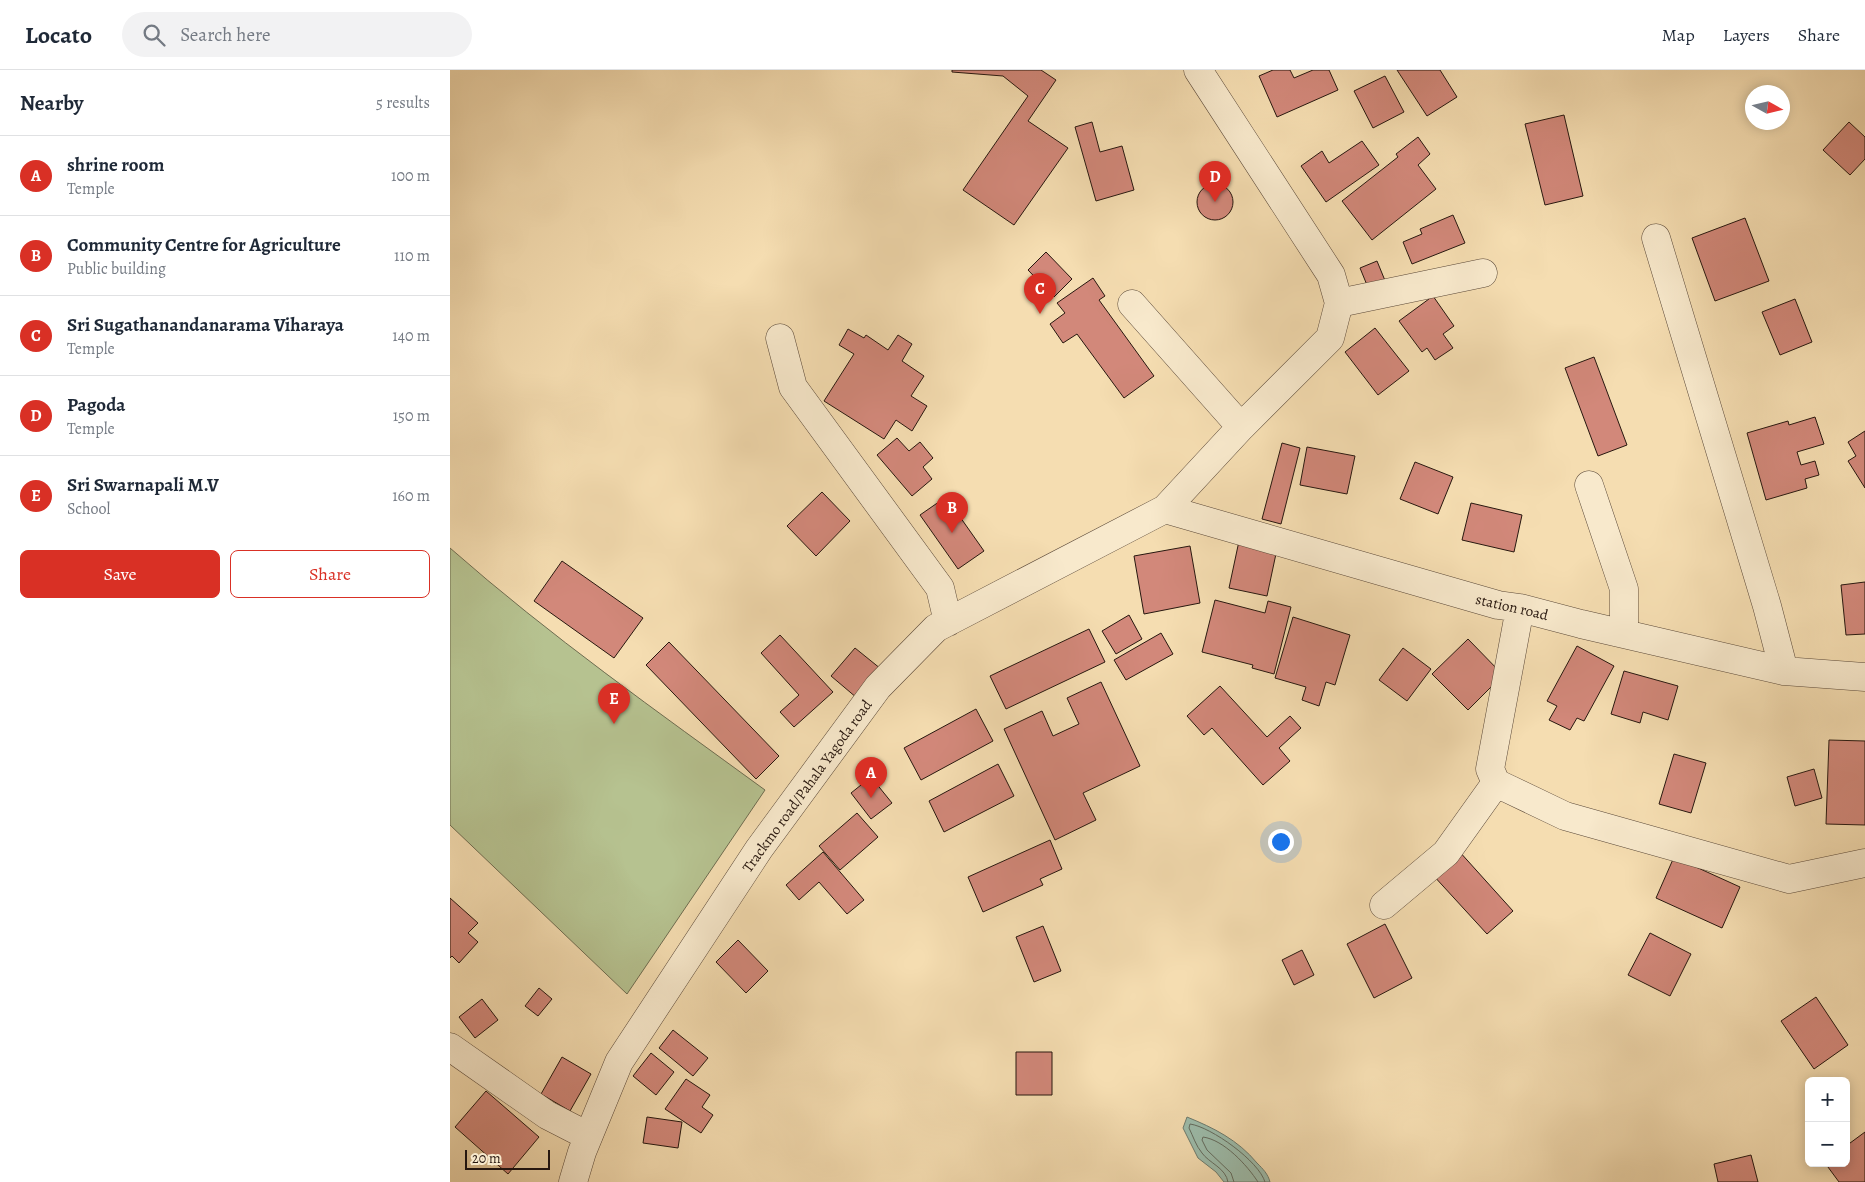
<!DOCTYPE html>
<meta charset="utf-8">
<style>
body{margin:0;font-family:Alegreya,serif;background:#f2f2f3;color:#1f2937}
.controls{position:absolute;right:15px;bottom:15px;display:grid;overflow:hidden;border-radius:8px;box-shadow:0 2px 12px #0003}
.controls button{width:45px;height:45px;display:grid;place-items:center;padding:0;border:0;border-bottom:1px solid #e0e1e3;background:#fff;color:#1f2937;font:25px sans-serif}
.compass{position:absolute;left:1295px;top:15px;width:45px;height:45px;border-radius:50%;background:#fff;box-shadow:0 2px 12px #0003;rotate:98deg}
.scale{position:absolute;left:15px;bottom:12px;width:85px;box-sizing:border-box;padding-left:5px;border:2px solid #27170f;border-top:0;font-size:14px;line-height:18px;white-space:nowrap;color:#27170f;-webkit-text-stroke:4px #f8e9cc;paint-order:stroke}
.you{position:absolute;left:830px;top:771px;width:18px;height:18px;margin:-12px;border:4px solid #fff;border-radius:50%;background:#1a73e8;box-shadow:0 0 0 8px #1a73e833}
.badge{display:grid;place-items:center;width:32px;height:32px;border-radius:50%;background:#d93025;color:#fff;font-size:16px;font-weight:700}
.pin{position:absolute;translate:-50% -41px;filter:drop-shadow(0 1px 2px #0008)}
.pin::after{content:'';position:absolute;top:26px;width:18px;height:15px;background:inherit;clip-path:polygon(0 0,100% 0,50% 100%)}
.list{margin:0;padding:0;list-style:none}
h2{display:flex;justify-content:space-between;align-items:center;height:65px;margin:0;padding:0 20px;font-size:21px}
h2 small{font-size:16px;font-weight:400;color:#747a83}
.list li{display:grid;grid-template-columns:32px 1fr auto;gap:15px;align-items:center;box-sizing:border-box;height:80px;padding:0 20px;border-top:1px solid #e0e1e3}
.list b{display:block;font-size:19px;white-space:nowrap}
.list p{margin:0;font-size:16px;white-space:nowrap;color:#747a83}
.list em{font-size:16px;font-style:normal;color:#747a83}
.actions{display:flex;gap:10px;padding:15px 20px}
.actions a{flex:1;padding:11px 0;border:1px solid #d93025;border-radius:8px;text-align:center;font-size:18px;color:#d93025}
.actions .main{background:#d93025;color:#fff}
.icon{flex:none;width:28px;height:28px;fill:none;stroke:currentColor;stroke-width:2;stroke-linecap:round;stroke-linejoin:round}
.map{position:relative;flex:none;width:1415px;height:1112px;overflow:hidden}
header{display:flex;align-items:center;gap:30px;box-sizing:border-box;height:70px;padding:0 25px;background:#fff;border-bottom:1px solid #e0e1e3}
header strong{font-size:24px}
nav{display:flex;gap:28px;margin-inline-start:auto;font-size:18px}
.search{width:350px;height:45px;background:#f2f2f3;display:flex;align-items:center;gap:12px;box-sizing:border-box;padding:0 18px;border-radius:28px;color:#747a83;font-size:19px}
main{display:flex}
aside{flex:1;background:#fff}
.map>svg:first-child{display:block}
</style>
<header>
<strong>Locato</strong>
<div class="search"><svg class="icon" aria-label="search" viewBox="0 0 24 24"><circle cx="10" cy="10" r="6"/><path d="M15 15l6 6"/></svg>Search here</div>
<nav><a>Map</a><a>Layers</a><a>Share</a></nav>
</header>
<main>
<aside>
<h2>Nearby<small>5 results</small></h2>
<ul class="list">
<li><span class="badge">A</span><div><b>shrine room</b><p>Temple</p></div><em>100 m</em></li>
<li><span class="badge">B</span><div><b>Community Centre for Agriculture</b><p>Public building</p></div><em>110 m</em></li>
<li><span class="badge">C</span><div><b>Sri Sugathanandanarama Viharaya</b><p>Temple</p></div><em>140 m</em></li>
<li><span class="badge">D</span><div><b>Pagoda</b><p>Temple</p></div><em>150 m</em></li>
<li><span class="badge">E</span><div><b>Sri Swarnapali M.V</b><p>School</p></div><em>160 m</em></li>
</ul>
<div class="actions"><a class="main">Save</a><a>Share</a></div>
</aside>
<div class="map">
<svg width="1415" height="1112" viewBox="0 0 1415 1112">
<rect width="100%" height="100%" fill="#f5ddb1"/>
<filter id="stains"><feTurbulence type="fractalNoise" baseFrequency=".004" numOctaves="4"/><feColorMatrix values="0 0 0 0 .2 0 0 0 0 .09 0 0 0 0 .02 0 0 0 .5 -.17"/></filter>
<radialGradient id="worn" r=".72"><stop offset=".6" stop-color="#630" stop-opacity="0"/><stop offset="1" stop-color="#630" stop-opacity=".3"/></radialGradient>
<path fill="#b6c290" stroke="#6e6c50" d="M0,478C100,566 208,642 315,720L177,924L0,755Z"/>
<path fill="#9cbcab" stroke="#6d7a6d" d="M737,1047C764,1058 788,1070 807,1093C813,1099 818,1104 820,1112H774L766,1102L748,1088L733,1058Z"/>
<g fill="none" stroke-linecap="round" stroke-linejoin="round">
<path stroke="#626a5d" stroke-width="1" d="M778,1112C776,1098 759,1093 752,1083C746,1076 743,1066 739,1058L740,1054C761,1057 809,1091 815,1112
M784,1112L781,1103L757,1080L752,1070L753,1067C774,1070 797,1095 808,1112"/>
</g>
<path fill="#d2887a" stroke="#27170f" d="M502,0H591L606,10L578,51L618,78L564,155L513,120L578,26L553,6L502,2Z
M823,0H840L844,8L863,0H879L888,20L827,47L809,6Z
M947,0H990L1007,27L977,46Z
M935,6L954,42L923,58L904,21Z
M1114,45L1133,126L1095,135L1075,54Z
M642,52L650,82L672,76L684,120L646,131L625,57Z
M1399,52L1415,67V89L1400,105L1373,80Z
M968,67L980,84L968,95L986,119L922,170L892,131L948,87L946,84Z
M912,71L929,95L876,132L851,96L872,81L879,93Z
M747 132a18 18 0 1 1 36 0a18 18 0 1 1-36 0Z
M1003,145L1015,173L962,194L953,172L972,164L970,159Z
M1295,148L1319,211L1265,231L1242,168Z
M596,182L622,209L604,227L578,200Z
M927,191L936,213L919,220L910,198Z
M643,208L655,226L649,230L704,306L674,328L627,264L613,273L600,254L615,243L607,233Z
M983,226L1004,256L993,264L1003,278L985,290L977,278L972,282L949,251Z
M1345,229L1362,272L1330,285L1312,242Z
M925,258L959,301L928,325L895,282Z
M398,259L414,268L416,265L438,280L448,265L462,274L452,291L474,306L461,326L477,336L462,361L446,350L434,369L374,331L404,284L389,275Z
M1144,287L1177,375L1148,386L1115,298Z
M1365,347L1374,374L1347,382L1351,395L1365,391L1369,405L1355,409L1357,418L1316,430L1297,363L1338,351L1339,355Z
M1415,361V418L1398,391L1406,386L1398,372Z
M447,368L459,381L470,372L483,388L473,397L482,409L462,426L427,385Z
M832,373L850,378L831,454L812,449Z
M857,377L905,386L897,424L850,415Z
M965,392L1003,407L988,444L950,429Z
M372,422L400,451L366,486L337,456Z
M496,427L534,481L508,499L470,445Z
M1021,433L1072,445L1064,482L1012,470Z
M789,471L827,479L817,526L779,518Z
M740,476L750,533L694,544L684,486Z
M112,491L193,548L164,588L84,531Z
M1415,512V564L1396,565L1391,515Z
M765,530L815,543L818,531L841,537L824,604L802,598L803,595L752,582Z
M679,545L692,569L666,584L652,561Z
M843,547L900,565L885,615L876,612L869,636L852,630L856,617L825,608Z
M639,559L655,592L556,639L540,606Z
M711,563L723,584L676,610L664,590Z
M330,565L383,622L344,657L330,642L349,625L311,583Z
M1018,569L1053,605L1018,640L982,604Z
M219,572L329,686L306,709L196,595Z
M1127,576L1164,596L1134,651L1127,648L1120,660L1099,650L1107,636L1097,631Z
M405,578L431,599L407,628L381,606Z
M953,578L981,599L957,631L929,610Z
M1174,601L1228,616L1218,650L1193,642L1190,653L1161,644Z
M651,612L690,696L633,723L646,750L605,770L554,659L592,641L603,666L629,654L617,628Z
M770,616L817,667L840,646L851,658L829,678L840,691L813,715L762,658L754,665L737,646Z
M526,639L543,671L471,710L454,678Z
M1379,670L1415,671V755L1376,754Z
M1224,684L1256,693L1241,743L1209,734Z
M548,694L564,726L494,762L479,731Z
M1364,699L1372,728L1345,736L1337,707Z
M421,707L442,733L421,749L401,723Z
M407,743L428,767L390,800L369,776Z
M600,770L612,799L590,809L593,815L533,842L518,807Z
M1008,780L1063,841L1037,864L982,804Z
M373,782L414,830L397,844L369,812L349,830L336,815Z
M1224,787L1290,817L1272,858L1206,828Z
M0,828L28,853L18,863L28,872L9,893L2,886L0,888Z
M935,854L962,908L924,928L897,874Z
M593,856L611,901L584,912L566,867Z
M1200,863L1241,884L1220,926L1178,905Z
M288,870L318,901L296,923L266,892Z
M852,880L864,905L844,915L832,890Z
M89,918L102,929L88,946L75,936Z
M1366,927L1398,975L1364,999L1331,951Z
M32,929L48,950L25,968L9,947Z
M223,960L258,988L243,1006L209,978Z
M566,982H602V1025H566Z
M201,983L224,1002L206,1025L183,1006Z
M112,987L141,1004L120,1041L91,1024Z
M236,1009L260,1025L252,1037L263,1045L251,1063L215,1039Z
M36,1021L89,1067L58,1104L5,1057Z
M197,1047L232,1052L228,1078L193,1073Z
M1415,1062V1112H1389L1375,1093H1396V1076Z
M1301,1085L1308,1112H1268L1264,1094Z"/>
<g fill="none" stroke-linecap="round" stroke-linejoin="round">
<defs>
<path id="minor" d="M1206,168L1317,536L1334,601
M889,233L1033,203
M682,234L791,357
M330,268L343,317L490,518L498,552
M1139,415L1174,519V564
M715,439L1048,535L1070,538L1131,554L1334,601L1415,607
M1046,713L1115,746L1339,809L1415,793
M934,835L996,783L1046,713L1040,699L1070,538
M0,977L97,1045L138,1066
M123,1112L132,1082L169,992L309,779L428,617L486,558L715,439L791,357L880,268L889,233L881,205L748,0"/>
</defs>
<use href="#minor" stroke="#5a4838" stroke-width="29"/>
<use href="#minor" stroke="#f8e9cc" stroke-width="28"/>
</g>
<g text-anchor="middle" dominant-baseline="central" stroke-width="4.5" stroke-linejoin="round" paint-order="stroke">
<g font-size="15" fill="#27170f" stroke="#f8e9cc">
<text transform="translate(1062 537) rotate(13)">station road</text>
<text transform="translate(357 716) rotate(-54)">Trackmo road/Pahala Yagoda road</text>
</g>
</g>
<rect width="100%" height="100%" filter="url(#stains)"/>
<rect width="100%" height="100%" fill="url(#worn)"/>
</svg>
<div class="controls">
<button>+</button>
<button>−</button>
</div>
<svg class="compass" viewBox="-18 -18 36 36"><path d="M0-13l5 13h-10z" fill="#e53935"/><path d="M0 13l5-13h-10z" fill="#747a83"/></svg>
<div class="scale">20 m</div>
<div class="you"></div>
<div class="pin badge" style="left:421px;top:728px">A</div>
<div class="pin badge" style="left:502px;top:463px">B</div>
<div class="pin badge" style="left:590px;top:244px">C</div>
<div class="pin badge" style="left:765px;top:132px">D</div>
<div class="pin badge" style="left:164px;top:654px">E</div>
</div>
</main>
